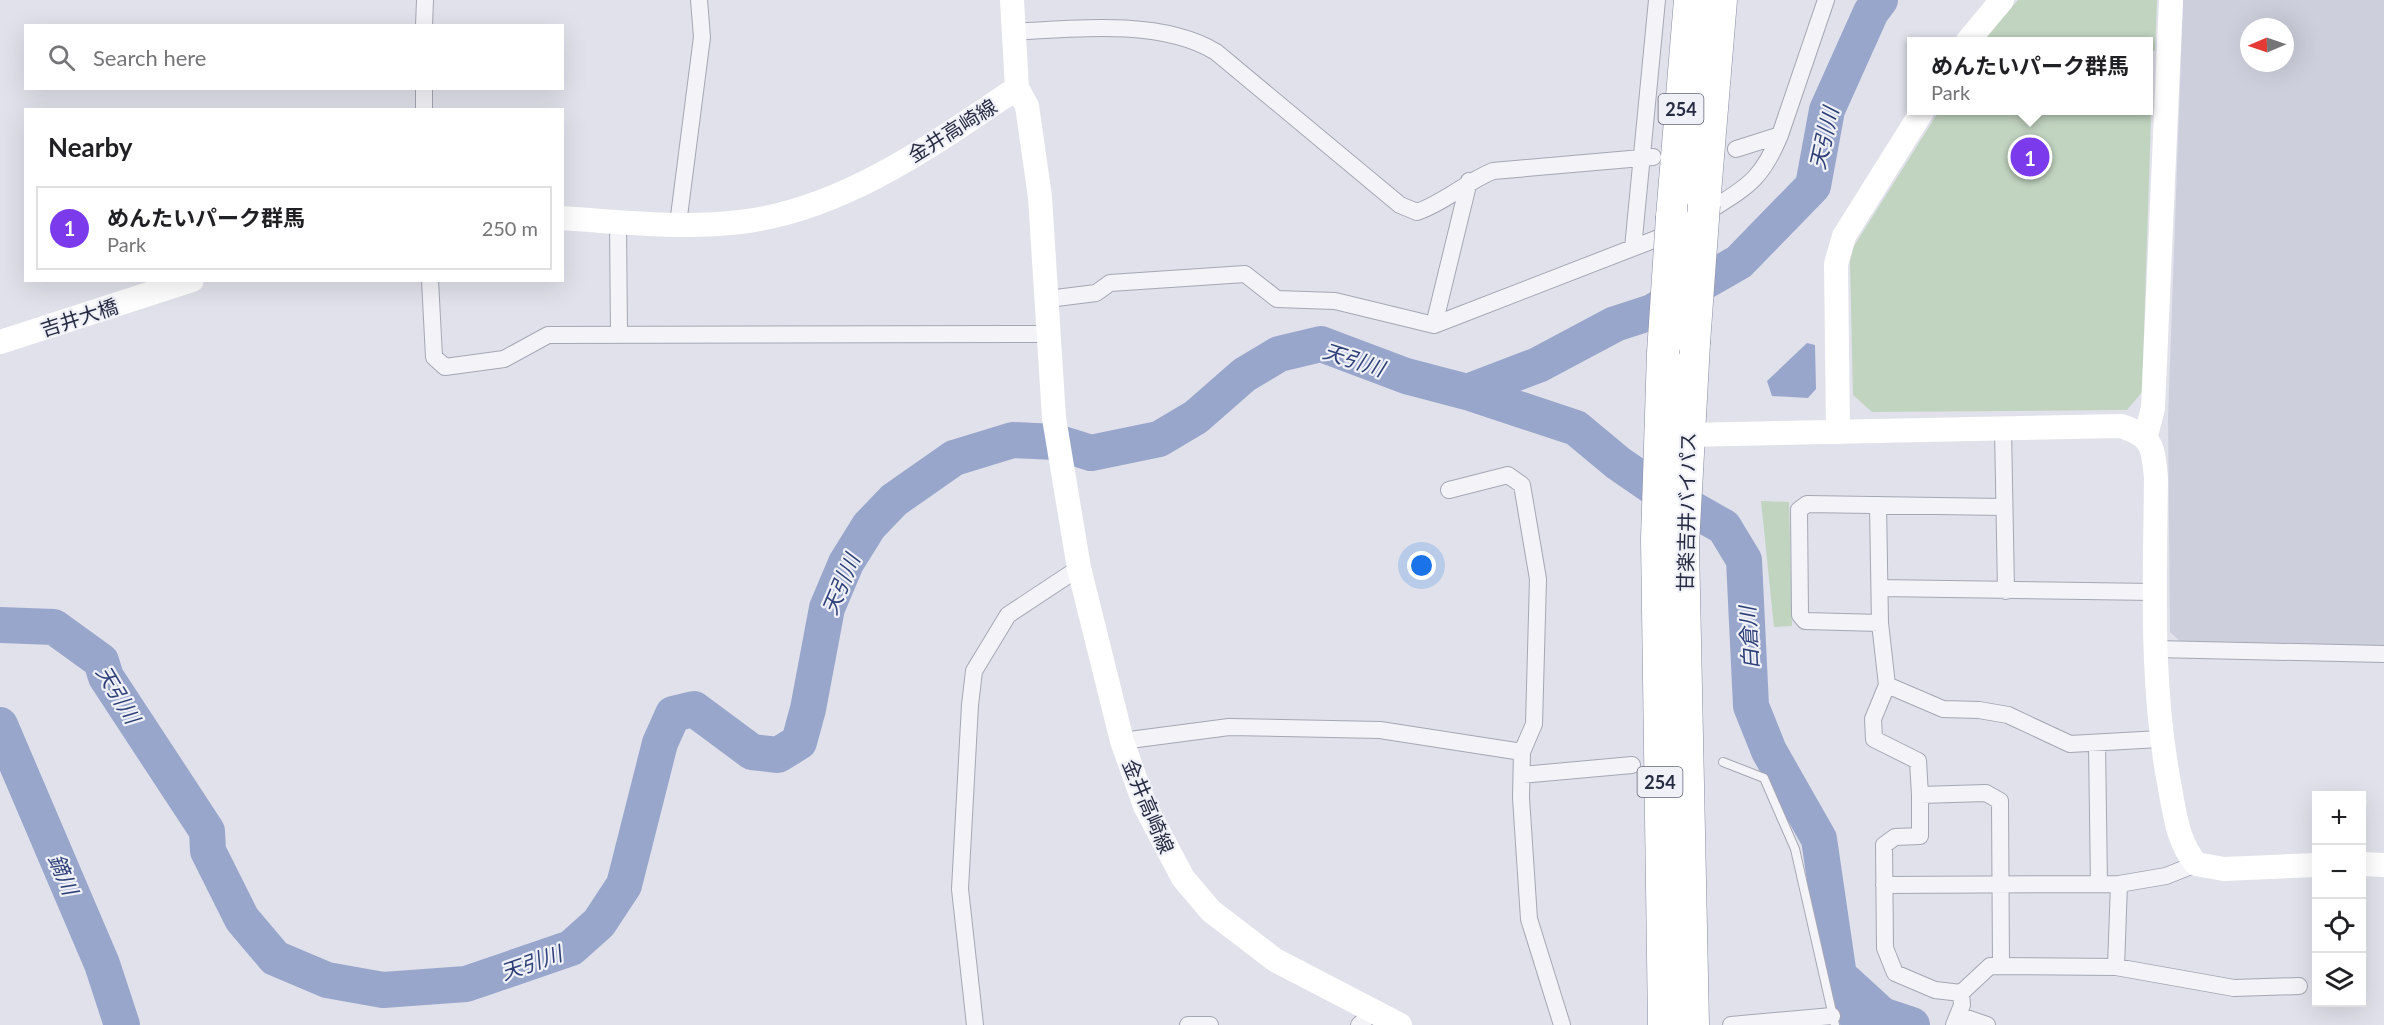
<!DOCTYPE html>
<meta charset="utf-8">
<style>
body{margin:0;font-family:Lato,"Noto Sans JP",sans-serif;background:#f2f2f2;color:#202124}
.controls{position:absolute;right:18px;bottom:18px;display:grid;overflow:hidden;border-radius:0px;box-shadow:0 6px 24px #0002}
.controls button{width:54px;height:54px;display:grid;place-items:center;padding:0;border:0;border-bottom:2px solid #e0e0e0;background:#fff;color:#202124;font:30px sans-serif}
.compass{position:absolute;left:2240px;top:18px;width:54px;height:54px;border-radius:50%;background:#fff;box-shadow:0 6px 24px #0002;rotate:268deg}
.you{position:absolute;left:1422px;top:566px;width:21px;height:21px;margin:-15px;border:4px solid #fff;border-radius:50%;background:#1a73e8;box-shadow:0 0 0 9px #1a73e833}
.badge{display:grid;place-items:center;width:39px;height:39px;border-radius:50%;background:#7c3aed;color:#fff;font-size:20px;font-weight:700}
.pin{position:absolute;translate:-50% -50%;border:3px solid #fff;box-shadow:0 2px 6px #0006}
.popup{position:absolute;left:1907px;top:37px;width:246px;height:78px;box-sizing:border-box;display:grid;place-content:center;border-radius:0px;background:#fff;filter:drop-shadow(0 2px 4px #0005);font-size:20px;white-space:nowrap;color:#757577}
.popup b{font-size:22px;color:#202124}
.popup::after{content:'';position:absolute;left:50%;top:100%;margin-left:-12px;border:12px solid transparent;border-top-color:#fff}
.list{margin:0;padding:0;list-style:none}
h2{display:flex;justify-content:space-between;align-items:center;height:78px;margin:0;padding:0 24px;font-size:26px}
h2 small{font-size:20px;font-weight:400;color:#757577}
.list li{display:grid;grid-template-columns:39px 1fr auto;gap:18px;align-items:center;box-sizing:border-box;height:84px;margin:0 12px 12px;padding:0 12px;border:2px solid #e0e0e0;border-radius:0px}
.list b{display:block;font-size:22px;white-space:nowrap}
.list p{margin:0;font-size:20px;white-space:nowrap;color:#757577}
.list em{font-size:20px;font-style:normal;color:#757577}
.icon{flex:none;width:33px;height:33px;fill:none;stroke:currentColor;stroke-width:2;stroke-linecap:round;stroke-linejoin:round}
.map{position:relative;flex:none;width:2384px;height:1025px;overflow:hidden}
.search{position:absolute;background:#fff;box-shadow:0 6px 24px #0002;left:24px;top:24px;width:540px;height:66px;display:flex;align-items:center;gap:15px;box-sizing:border-box;padding:0 21px;border-radius:0px;color:#757577;font-size:22px}
.panel{position:absolute;background:#fff;box-shadow:0 6px 24px #0002;left:24px;top:108px;width:540px;height:174px;border-radius:0px}
.map>svg:first-child{display:block}
</style>
<div class="map">
<svg width="2384" height="1025" viewBox="0 0 2384 1025">
<rect width="100%" height="100%" fill="#e0e1ea"/>
<path fill="#cdd0dc" fill-rule="evenodd" d="M2183,0H2384V646L2181,642L2170,632L2168,419ZM2249,27H2285V63H2249Z"/>
<path fill="#c1d4c0" d="M2018,0H2157L2155,51H2149L2148,42H1982Z
M2149,88H2152L2142,392L2127,410L1872,412L1853,395L1850,261L1854,246L1939,111L2148,110Z
M1761,501L1789,502L1792,626L1774,627Z"/>
<path fill="#99a6cc" d="M1807,343L1815,345L1816,389L1808,398L1772,396L1767,381Z"/>
<g fill="none" stroke-linecap="round" stroke-linejoin="round">
<path stroke="#99a6cc" stroke-width="36" d="M1467,392L1538,365L1615,324L1652,312L1739,262L1813,186L1827,110L1871,12L1880,0
M0,625L54,627L101,661L106,677L207,831L208,851L242,919L275,958L327,980L383,990L466,984L571,948L599,923L624,885L660,743L673,714L694,709L752,752L778,755L799,742L808,709L827,608L846,563L869,526L894,500L954,458L1013,440L1056,442L1091,453L1159,439L1196,417L1244,375L1279,354L1321,344L1406,376L1467,392L1576,428L1618,463L1650,485L1724,527L1744,560L1751,706L1769,751L1819,839L1839,976L1860,1025
M0,725L102,964L122,1025
M1846,982L1882,1015L1912,1025"/>
<defs>
<path id="lane" d="M1723,762L1764,778L1795,849L1835,1025"/>
<path id="street" d="M424,26L425,0
M1014,32C1075,28 1162,19 1216,52L1400,205L1417,212C1444,203 1466,182 1493,171L1653,157
M424,110V88
M1736,149L1780,135L1826,0
M1701,216C1744,188 1760,184 1780,135
M618,222L619,335
M678,224L702,37L699,0
M1633,248L1657,0
M430,280L434,357L445,367L504,359L548,335L1049,334
M1048,299L1096,293L1110,283L1245,274L1277,299L1335,301L1434,325L1674,232
M1434,325L1469,181
M2003,428L2006,591
M1449,490L1508,475L1522,485L1538,579L1534,724L1522,752
M1878,505L1880,623L1887,685L1943,709L1979,710L2008,715L2070,744L2160,739
M1880,588L2154,592
M1880,623L1805,621L1800,615L1799,510L1807,504L2003,507
M2155,649L2384,654
M1887,685L1873,719L1874,739L1918,761L1920,795
M1122,741L1229,727L1380,730L1522,752L1521,798L1529,919L1562,1025
M2097,744L2099,884
M1522,775L1632,765
M1884,885L2119,884L2166,876L2196,864
M2116,967L2119,884
M1961,993L1935,990L1895,973L1885,948L1884,845L1895,837L1920,836V795L1986,793L2000,801L2001,966
M1958,1015L1987,1025
M975,1025L960,889L970,705L974,671L1008,615L1079,568
M1188,1025H1210
M1359,1025L1373,1012
M1731,1025L1832,1016
M1954,1025L1962,1005L1961,993L1990,966L2116,967L2234,988L2299,986"/>
<path id="highway" d="M1704,205L1721,0
M1672,217L1690,0
M1663,353L1657,539L1664,1025
M1693,1025L1683,545L1694,343"/>
</defs>
<use href="#lane" stroke="#a5a7b4" stroke-width="10"/>
<use href="#street" stroke="#a5a7b4" stroke-width="18"/>
<use href="#highway" stroke="#868ba1" stroke-width="33"/>
<use href="#lane" stroke="#f3f3f8" stroke-width="8"/>
<use href="#street" stroke="#f3f3f8" stroke-width="16"/>
<path stroke="#fff" stroke-width="24" d="M1012,0L1017,88L1027,106L1040,197L1054,418L1079,568L1122,741L1145,806L1183,878L1211,911L1275,960L1400,1025
M1967,42L2002,0
M562,218C621,222 682,229 740,222C843,210 934,144 1017,88
M0,342L192,280
M1838,432L1836,264L1844,236L1923,110
M1687,435L2121,426C2153,436 2153,447 2156,478C2155,582 2150,686 2170,788C2175,816 2178,842 2196,864L2224,869L2316,865
M2145,439L2153,408L2171,0
M2362,864L2384,865"/>
<use href="#highway" stroke="#fff" stroke-width="32"/>
<defs>
<path id="highway-bridge" d="M1694,343L1704,205
M1663,353L1672,217"/>
</defs>
<use href="#highway-bridge" stroke="#868ba1" stroke-width="33" stroke-linecap="butt"/>
<use href="#highway-bridge" stroke="#fff" stroke-width="32"/>
</g>
<g text-anchor="middle" dominant-baseline="central" stroke-width="4.5" stroke-linejoin="round" paint-order="stroke">
<g fill="#eff1f7" stroke="#636678" stroke-width="1.5">
<rect x="1658.5" y="94" width="45" height="30" rx="4.5"/>
<rect x="1637.5" y="767" width="45" height="30" rx="4.5"/>
</g>
<g font-size="18" font-weight="bold" fill="#272b42">
<text x="1681" y="109">254</text>
<text x="1660" y="782">254</text>
</g>
<g font-size="20" fill="#272b42" stroke="#eff1f7">
<text transform="translate(952 130) rotate(-32)">金井高崎線</text>
<text transform="translate(79 317) rotate(-18)">吉井大橋</text>
<text transform="translate(1686 512) rotate(-89)">甘楽吉井バイパス</text>
<text transform="translate(1149 806) rotate(67)">金井高崎線</text>
</g>
<g font-size="21" font-style="italic" fill="#2f4078" stroke="#eff1f7">
<text transform="translate(1823 138) rotate(-77)">天引川</text>
<text transform="translate(1354 359) rotate(18)">天引川</text>
<text transform="translate(840 584) rotate(-67)">天引川</text>
<text transform="translate(1748 638) rotate(-93)">白倉川</text>
<text transform="translate(119 694) rotate(59)">天引川</text>
<text transform="translate(64 874) rotate(67)">鏑川</text>
<text transform="translate(531 962) rotate(-19)">天引川</text>
</g>
</g>
</svg>
<div class="controls">
<button>+</button>
<button>−</button>
<button><svg class="icon" aria-label="locate" viewBox="0 0 24 24"><circle cx="12" cy="12" r="6"/><path d="M12 2v4M12 18v4M2 12h4M18 12h4"/></svg></button>
<button><svg class="icon" aria-label="layers" viewBox="0 0 24 24"><path d="M12 4l9 5-9 5-9-5zM3 14l9 5 9-5"/></svg></button>
</div>
<svg class="compass" viewBox="-18 -18 36 36"><path d="M0-13l5 13h-10z" fill="#e53935"/><path d="M0 13l5-13h-10z" fill="#757577"/></svg>
<div class="you"></div>
<div class="pin badge" style="left:2030px;top:157px">1</div>
<div class="popup"><b>めんたいパーク群馬</b>Park</div>
<div class="search"><svg class="icon" aria-label="search" viewBox="0 0 24 24"><circle cx="10" cy="10" r="6"/><path d="M15 15l6 6"/></svg>Search here</div>
<section class="panel">
<h2>Nearby<small></small></h2>
<ul class="list">
<li><span class="badge">1</span><div><b>めんたいパーク群馬</b><p>Park</p></div><em>250 m</em></li>
</ul>
</section>
</div>
